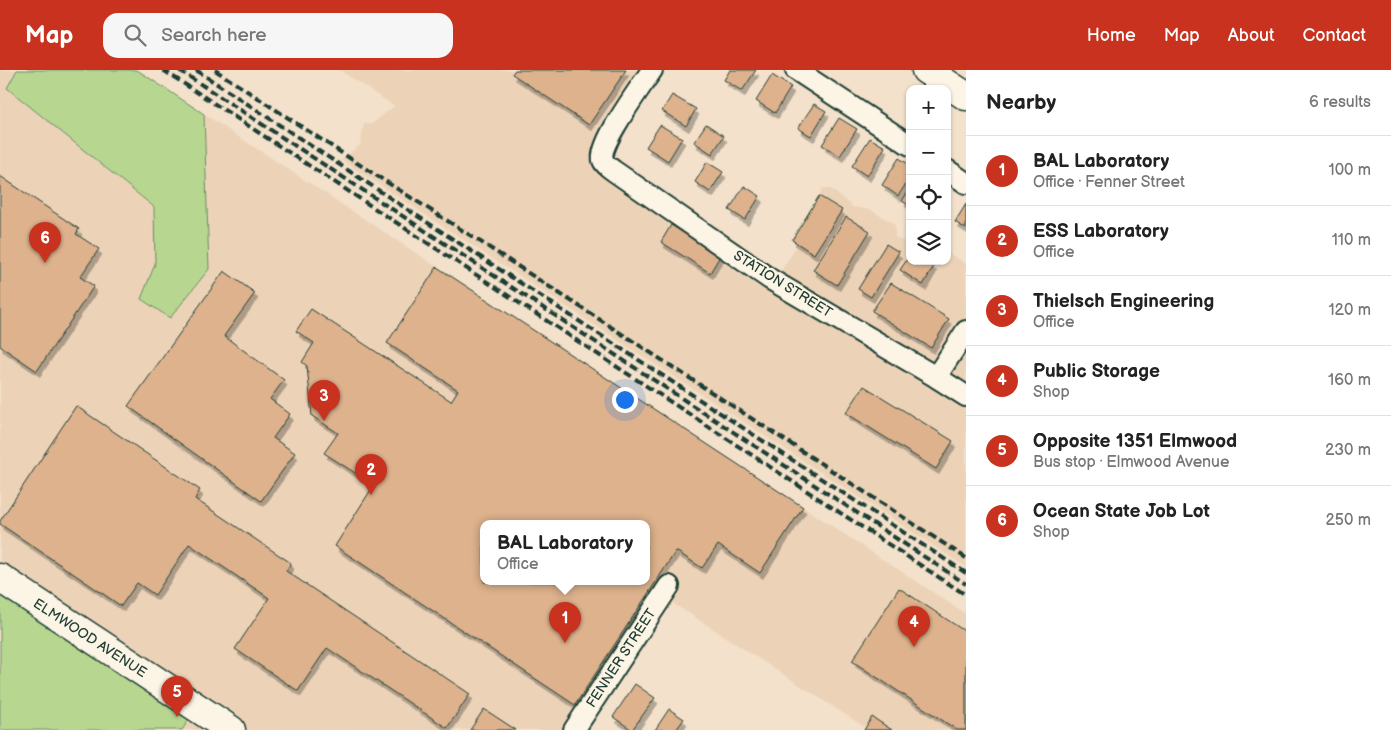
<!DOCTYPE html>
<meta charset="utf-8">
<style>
body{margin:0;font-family:"Balsamiq Sans",sans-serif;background:#f6f6f6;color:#222}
.controls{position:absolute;right:15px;top:15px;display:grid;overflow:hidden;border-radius:10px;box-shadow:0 1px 4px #0004}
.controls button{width:45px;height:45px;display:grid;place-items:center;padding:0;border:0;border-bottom:1px solid #e0e0e0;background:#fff;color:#222;font:25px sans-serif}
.you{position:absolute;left:624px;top:329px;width:18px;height:18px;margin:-12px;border:4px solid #fff;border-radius:50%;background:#1a73e8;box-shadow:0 0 0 8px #1a73e833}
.badge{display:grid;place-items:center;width:32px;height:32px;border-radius:50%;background:#c8321e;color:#fff;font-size:16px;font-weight:700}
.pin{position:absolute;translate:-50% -41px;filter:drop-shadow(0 1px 2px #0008)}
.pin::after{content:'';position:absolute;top:26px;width:18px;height:15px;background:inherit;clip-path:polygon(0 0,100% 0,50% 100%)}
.popup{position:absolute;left:480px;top:450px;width:170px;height:65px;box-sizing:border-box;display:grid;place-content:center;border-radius:10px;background:#fff;filter:drop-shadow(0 1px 4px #0005);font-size:16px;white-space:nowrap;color:#767676}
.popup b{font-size:19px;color:#222}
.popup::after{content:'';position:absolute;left:50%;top:100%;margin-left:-10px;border:10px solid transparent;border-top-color:#fff}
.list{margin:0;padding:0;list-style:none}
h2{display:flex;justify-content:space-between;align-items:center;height:65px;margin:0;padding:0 20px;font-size:21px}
h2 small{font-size:16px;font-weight:400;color:#767676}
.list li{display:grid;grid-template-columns:32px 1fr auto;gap:15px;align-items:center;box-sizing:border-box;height:70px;padding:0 20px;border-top:1px solid #e0e0e0}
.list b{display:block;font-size:19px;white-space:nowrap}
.list p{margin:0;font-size:16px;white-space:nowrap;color:#767676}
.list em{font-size:16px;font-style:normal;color:#767676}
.icon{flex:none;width:28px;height:28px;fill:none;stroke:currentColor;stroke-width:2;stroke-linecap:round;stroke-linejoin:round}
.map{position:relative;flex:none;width:966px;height:660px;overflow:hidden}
header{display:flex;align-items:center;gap:30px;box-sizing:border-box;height:70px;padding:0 25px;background:#c8321e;color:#fff}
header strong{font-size:24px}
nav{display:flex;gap:28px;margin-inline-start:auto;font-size:18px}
.search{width:350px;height:45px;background:#f6f6f6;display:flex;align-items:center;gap:12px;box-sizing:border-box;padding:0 18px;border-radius:15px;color:#767676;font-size:19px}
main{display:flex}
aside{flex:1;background:#fff}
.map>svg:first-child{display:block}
</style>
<header>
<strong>Map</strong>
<div class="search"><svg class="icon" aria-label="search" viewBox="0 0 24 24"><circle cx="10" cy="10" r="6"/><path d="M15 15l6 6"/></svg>Search here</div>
<nav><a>Home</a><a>Map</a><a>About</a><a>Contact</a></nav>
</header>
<main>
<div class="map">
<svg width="966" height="660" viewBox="0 0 966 660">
<defs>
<filter id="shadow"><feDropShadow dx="3" dy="5.5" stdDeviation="0" flood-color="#0004"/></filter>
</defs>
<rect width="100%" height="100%" fill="#f3e1cb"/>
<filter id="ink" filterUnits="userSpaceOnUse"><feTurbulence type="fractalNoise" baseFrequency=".02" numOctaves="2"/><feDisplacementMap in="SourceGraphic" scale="10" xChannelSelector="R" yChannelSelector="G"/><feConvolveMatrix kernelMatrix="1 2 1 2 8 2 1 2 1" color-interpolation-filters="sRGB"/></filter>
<g filter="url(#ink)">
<path fill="#ecd3b8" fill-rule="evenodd" d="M0,0H17L7,18L154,137L155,194L141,229L170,248L209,199L204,44L966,544V660H869L662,526L571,660H182L195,639L0,509ZM484,454H646V512H484Z
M339,0H654L605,87L775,210L793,182L823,118L831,119L853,137L871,140L890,151L895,155V167L905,172L910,169V191H947V182L966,194V497L341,90L360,75L364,54H372L394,36Z"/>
<path fill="#b7d791" stroke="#6b8a62" d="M17,0H137L204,44L209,199L170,248L141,229L155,194L154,137L7,18Z
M0,509L196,639L182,660H0Z"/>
<path fill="#ddb28d" stroke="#1f3d34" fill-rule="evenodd" filter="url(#shadow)" d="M515,0H626L589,55L512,4Z
M730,0H756L742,21L724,10Z
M772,5L791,17L775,43L756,31Z
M672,25L696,39L686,56L662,41Z
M814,34L826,41L811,66L798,58Z
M839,48L857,59L840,86L822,75Z
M706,54L724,66L712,84L694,72Z
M660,55L682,68L668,91L646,77Z
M870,68L885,77L867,106L852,96Z
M899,88L910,95V108L898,126L882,115Z
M707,92L723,102L710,122L695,112Z
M0,106L79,159L76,164L99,179L80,207L94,216L37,301L0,276Z
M744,116L760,126L745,150L729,140Z
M910,118V136L902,131Z
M819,126L842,140L814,184L792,170Z
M966,134V159L955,152Z
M846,147L870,161L837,215L813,200Z
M671,155L720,186L710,203L661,172Z
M886,174L899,182L871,227L858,219Z
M910,185V191H927L934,196L923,215L900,200Z
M437,197L803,437L760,503L718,475L702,498L676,481L575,635L335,476L374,415L324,383L338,363L312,346L307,296L302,292L314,273L296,261L311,239L451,331L458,320L387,273ZM484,454H646V512H484Z
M224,201L255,223L224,266L284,310L270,329L290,344L273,368L295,383L261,431L128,336Z
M891,213L949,249L931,278L872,241Z
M864,316L953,371L936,399L846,343Z
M76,336L200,420L195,429L291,493L286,501L470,624L447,658L327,578L298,621L235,579L269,528L189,474L155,525L137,513L121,536L0,454V451Z
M899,518L966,562V660H957L852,591Z
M635,614L655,628L632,660L613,647Z
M484,639L516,660H470Z
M669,639L684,649L676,660H655Z
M872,647L892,660H864Z"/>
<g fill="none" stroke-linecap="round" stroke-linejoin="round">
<defs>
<path id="street" d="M652,0C642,15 598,75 603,90C604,94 610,98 614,101L770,209L936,307L966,326
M796,0L910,75
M947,100L966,113
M936,307L966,261
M574,660L669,516"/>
<path id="primary" d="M0,508L231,660"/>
<path id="highway" d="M926,0L966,26"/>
</defs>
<use href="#street" stroke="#1f3d34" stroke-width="24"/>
<use href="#primary" stroke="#1f3d34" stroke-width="31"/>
<use href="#highway" stroke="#1f3d34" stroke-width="31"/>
<use href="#street" stroke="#fcf5e5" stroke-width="20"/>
<use href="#primary" stroke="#fcf5e5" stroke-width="28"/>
<use href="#highway" stroke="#fcf5e5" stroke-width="28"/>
<path stroke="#1f3d34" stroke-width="4" stroke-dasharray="8 4" stroke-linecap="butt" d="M163,0L966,525
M179,0L966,514
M196,0L419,147L966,503
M215,0L374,104L476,169L966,488"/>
</g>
</g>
<g text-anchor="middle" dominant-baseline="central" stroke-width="4" stroke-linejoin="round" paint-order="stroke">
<g font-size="14" fill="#1f3d34" stroke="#fcf5e5">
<text transform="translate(783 214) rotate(32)">STATION STREET</text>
<text transform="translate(90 568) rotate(33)">ELMWOOD AVENUE</text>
<text transform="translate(621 588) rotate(-57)">FENNER STREET</text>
</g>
</g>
</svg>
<div class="controls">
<button>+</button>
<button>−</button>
<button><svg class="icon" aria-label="locate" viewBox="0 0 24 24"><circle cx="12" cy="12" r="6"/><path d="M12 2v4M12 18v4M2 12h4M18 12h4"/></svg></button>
<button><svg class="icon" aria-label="layers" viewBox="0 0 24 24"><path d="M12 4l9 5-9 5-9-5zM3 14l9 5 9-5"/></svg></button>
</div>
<div class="you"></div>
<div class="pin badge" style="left:565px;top:573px">1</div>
<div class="popup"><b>BAL Laboratory</b>Office</div>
<div class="pin badge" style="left:371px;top:425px">2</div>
<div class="pin badge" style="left:324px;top:351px">3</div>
<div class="pin badge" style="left:914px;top:577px">4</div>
<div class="pin badge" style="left:177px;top:647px">5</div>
<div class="pin badge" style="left:45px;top:193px">6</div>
</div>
<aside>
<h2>Nearby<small>6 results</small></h2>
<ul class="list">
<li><span class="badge">1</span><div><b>BAL Laboratory</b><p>Office · Fenner Street</p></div><em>100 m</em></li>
<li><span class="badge">2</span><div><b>ESS Laboratory</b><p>Office</p></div><em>110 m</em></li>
<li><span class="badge">3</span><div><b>Thielsch Engineering</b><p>Office</p></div><em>120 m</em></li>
<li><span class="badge">4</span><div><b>Public Storage</b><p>Shop</p></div><em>160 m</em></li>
<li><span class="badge">5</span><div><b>Opposite 1351 Elmwood</b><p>Bus stop · Elmwood Avenue</p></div><em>230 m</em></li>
<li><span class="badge">6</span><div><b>Ocean State Job Lot</b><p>Shop</p></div><em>250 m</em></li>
</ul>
</aside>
</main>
